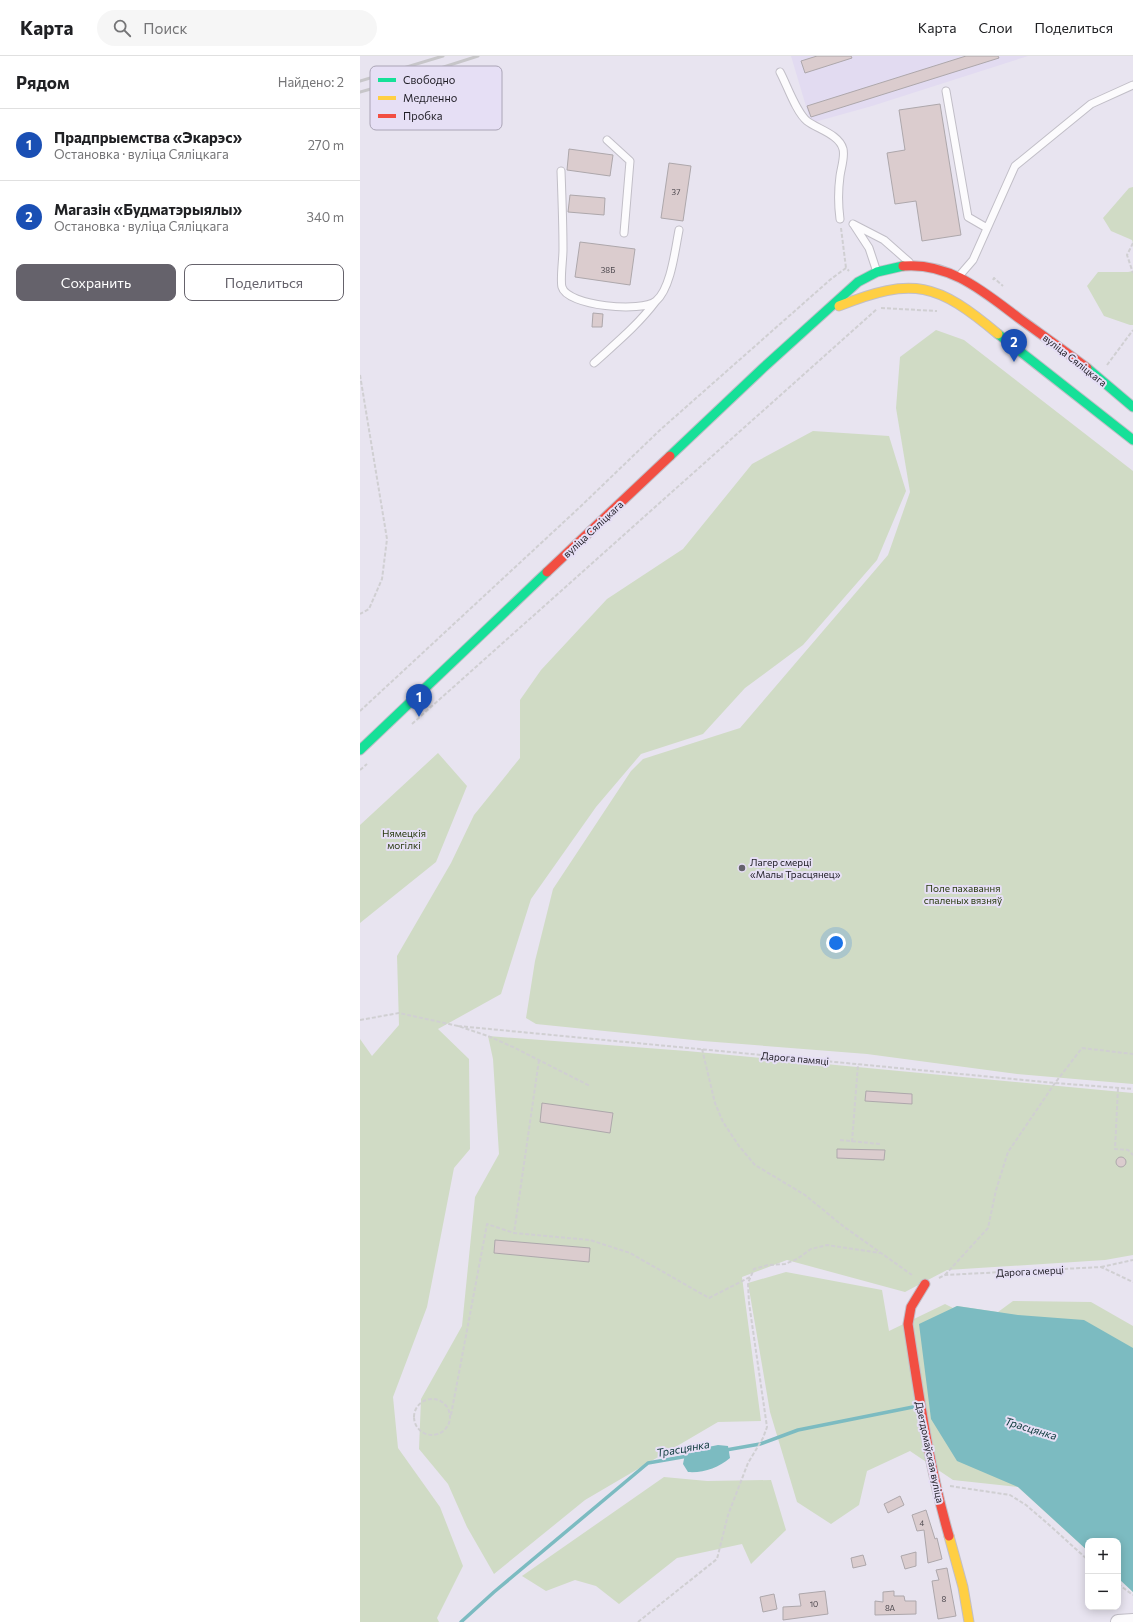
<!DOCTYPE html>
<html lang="ru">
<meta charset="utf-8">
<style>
body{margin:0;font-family:Commissioner,sans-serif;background:#f6f6f6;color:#202124}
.controls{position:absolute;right:12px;bottom:12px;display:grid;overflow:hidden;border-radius:8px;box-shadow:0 2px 10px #0003}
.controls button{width:36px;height:36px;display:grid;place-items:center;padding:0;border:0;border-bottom:1px solid #e0e0e0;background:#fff;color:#202124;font:20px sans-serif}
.you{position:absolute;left:476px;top:887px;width:14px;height:14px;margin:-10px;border:3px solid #fff;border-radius:50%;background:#1a73e8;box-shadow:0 0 0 6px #1a73e833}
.badge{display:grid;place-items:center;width:26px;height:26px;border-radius:50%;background:#65626b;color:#fff;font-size:13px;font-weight:700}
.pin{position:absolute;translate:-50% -33px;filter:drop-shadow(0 1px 2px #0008)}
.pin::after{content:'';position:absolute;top:21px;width:14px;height:12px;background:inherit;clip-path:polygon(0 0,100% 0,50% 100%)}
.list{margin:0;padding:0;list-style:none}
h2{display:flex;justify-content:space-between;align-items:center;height:52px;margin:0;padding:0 16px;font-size:17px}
h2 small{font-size:13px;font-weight:400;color:#757577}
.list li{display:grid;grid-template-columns:26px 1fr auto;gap:12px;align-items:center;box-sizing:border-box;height:72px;padding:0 16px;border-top:1px solid #e0e0e0}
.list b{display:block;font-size:15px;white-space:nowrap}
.list p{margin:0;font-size:13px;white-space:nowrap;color:#757577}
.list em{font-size:13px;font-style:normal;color:#757577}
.actions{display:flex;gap:8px;padding:12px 16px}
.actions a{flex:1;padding:9px 0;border:1px solid #65626b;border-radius:8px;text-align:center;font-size:14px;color:#65626b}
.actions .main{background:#65626b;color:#fff}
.icon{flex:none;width:22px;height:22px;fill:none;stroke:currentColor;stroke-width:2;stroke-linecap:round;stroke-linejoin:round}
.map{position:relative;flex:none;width:773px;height:1566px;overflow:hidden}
header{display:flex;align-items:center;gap:24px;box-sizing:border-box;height:56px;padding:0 20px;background:#fff;border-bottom:1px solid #e0e0e0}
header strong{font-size:19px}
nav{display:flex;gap:22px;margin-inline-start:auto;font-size:14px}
.search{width:280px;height:36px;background:#f6f6f6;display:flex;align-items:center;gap:10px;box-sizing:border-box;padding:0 14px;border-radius:22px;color:#757577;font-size:15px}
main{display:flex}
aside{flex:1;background:#fff}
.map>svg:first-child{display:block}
</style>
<header>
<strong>Карта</strong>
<div class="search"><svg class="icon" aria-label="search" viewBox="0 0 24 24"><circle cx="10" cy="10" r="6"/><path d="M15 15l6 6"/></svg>Поиск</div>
<nav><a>Карта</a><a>Слои</a><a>Поделиться</a></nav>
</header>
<main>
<aside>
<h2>Рядом<small>Найдено: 2</small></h2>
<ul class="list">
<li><span class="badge" style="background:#1a4fb4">1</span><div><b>Прадпрыемства «Экарэс»</b><p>Остановка · вуліца Сяліцкага</p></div><em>270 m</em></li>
<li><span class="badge" style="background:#1a4fb4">2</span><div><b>Магазін «Будматэрыялы»</b><p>Остановка · вуліца Сяліцкага</p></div><em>340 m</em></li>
</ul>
<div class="actions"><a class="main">Сохранить</a><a>Поделиться</a></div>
</aside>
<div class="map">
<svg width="773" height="1566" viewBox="0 0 773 1566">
<rect width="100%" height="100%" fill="#e8e4f0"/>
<path fill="#e2dbf1" d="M431,0H668L512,50L451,67Z"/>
<path fill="#d0dbc5" d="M773,131V187L772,184L751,175L743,162L769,132Z
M773,215V269H770L744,260L727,230L738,216H768Z
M576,274L604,284L773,415V1028L657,1018L507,998L343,985L176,968L166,962L175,905L193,833L271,715L283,703L380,672L528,499L550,436L536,352L540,301Z
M453,375L529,380L546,435L517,504L443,589L385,632L343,678L281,698L236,751L171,843L141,938L78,973L109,1003L110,1093L94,1112L67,1251L33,1341L38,1392L80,1451L103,1510L77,1562L79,1566H0V983L12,1000L39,969L37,900L91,807L114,759L160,702V644L181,614L247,543L323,493L392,408Z
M78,697L107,730L76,806L0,867V769Z
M128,980L327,995L773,1037V1199L745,1204L587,1214L545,1236L427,1204L382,1221L401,1365L358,1366L225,1444L134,1518L107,1471L88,1428L59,1393L61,1343L102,1270L115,1141L139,1098L133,1003Z
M426,1216L522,1234L529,1275L585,1248L593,1252L597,1250L638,1256L653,1245L731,1246L773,1270V1536L758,1522V1485H728V1495L658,1431L593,1424L550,1395L507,1415L499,1449L471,1468L437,1446L410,1356L388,1227Z
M304,1421L347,1425L411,1424L426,1474L391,1508L382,1488L317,1502L259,1548L236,1530L215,1524L186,1535L162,1520Z"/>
<path fill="#7cbbc1" d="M597,1250L658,1259L724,1264L773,1292V1536L758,1522V1485H728V1495L658,1431L597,1405L571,1363L559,1268Z
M358,1389L368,1390L370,1402C358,1412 344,1417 328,1416L323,1408L325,1398L343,1392Z"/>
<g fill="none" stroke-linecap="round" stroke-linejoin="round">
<path stroke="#7cbbc1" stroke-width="3.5" d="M366,1394L400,1388L438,1374L553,1351
M101,1566L134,1536L288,1407L328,1400"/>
</g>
<path fill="#dbccce" stroke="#ada7ab" d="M457,0H491L492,2L445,17L441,5Z
M606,0H638L639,2L451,61L447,50Z
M580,48L601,179L562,185L556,145L535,148L527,97L545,94L539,54Z
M209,93L253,99L250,120L207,114Z
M309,107L331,110L323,165L301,162Z
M210,139L245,142L244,159L208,156Z
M220,186L275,193L270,229L215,221Z
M233,257L243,258L242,271H232Z
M506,1035L552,1038V1048L505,1045Z
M182,1047L253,1057L250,1077L180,1066Z
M477,1093L525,1094L524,1104L477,1102Z
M756 1106a5 5 0 1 1 10 0a5 5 0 1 1-10 0Z
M135,1184L230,1192L229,1206L134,1197Z
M540,1440L544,1449L528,1457L524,1448Z
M566,1454L575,1483L577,1482L582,1503L568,1507L564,1474L557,1475L552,1459Z
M556,1496V1510L545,1513L541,1500Z
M503,1499L506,1509L493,1512L491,1502Z
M587,1512L596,1560L578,1563L572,1525L579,1524L576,1514Z
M465,1535L468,1558L423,1564V1551L441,1550L439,1538Z
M534,1535V1540H544L545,1545H556V1558L515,1559V1545L523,1546V1536Z
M414,1538L417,1553L403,1556L400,1541Z"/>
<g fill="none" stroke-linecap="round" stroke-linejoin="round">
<defs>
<path id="lane" d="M420,16C427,29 436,56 447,65C457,73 479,78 483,93C485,101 481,112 480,120C478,135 478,148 480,163
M586,35L608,161L627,172
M247,84L270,105L264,177
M201,115C202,142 203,168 203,194C203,203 200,224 202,231C207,250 282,257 296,245C311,232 315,194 319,174
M493,168L524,184L549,206
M494,169L509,192L517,216
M600,219L613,204L655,110L731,48L773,29
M234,307C256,287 278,269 296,245"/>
<path id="street" d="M758,1566L773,1565"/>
<path id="fast" d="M638,278L773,384
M727,312L773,351
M310,400L403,312L498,226L517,216L543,210
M0,694L187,516"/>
<path id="slow" d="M479,250C554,220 577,227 638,278
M589,1480L603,1531L609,1566"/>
<path id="jam" d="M543,210C590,206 624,236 660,263C682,279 705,295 727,312
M187,516L310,400
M565,1228L551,1251L548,1268C559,1339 569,1411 589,1480"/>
</defs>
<use href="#lane" stroke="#c1bec7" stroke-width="9"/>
<use href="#street" stroke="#c1bec7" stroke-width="16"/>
<use href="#fast" stroke="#c1bec7" stroke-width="11"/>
<use href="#slow" stroke="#c1bec7" stroke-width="11"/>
<use href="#jam" stroke="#c1bec7" stroke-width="11"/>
<path stroke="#d0cfd2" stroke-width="2" stroke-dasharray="4 2" stroke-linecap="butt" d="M481,172L486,212
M773,187L767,199L773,217
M633,224L634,222L643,230
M521,252L577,255
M747,309L773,274
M0,319L27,483L22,523L9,553L0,558
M0,655L220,451L300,374L471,223L486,212L489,215
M52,668L517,253
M0,714L7,708
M0,964L39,957L98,970L128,980L153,991L230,1030
M98,970L695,1027L773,1033
M342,993L355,1047L363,1066L379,1090L395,1109L445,1139L483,1170L552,1219
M179,1004L154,1177L230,1184L270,1197L349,1242L390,1221
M758,1032L755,1093L768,1094L773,1099
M480,1084L520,1088
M492,1086L498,1008
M741,1211L773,1204
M585,1219L628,1172L636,1134L648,1096L695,1027L722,992L773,998
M579,1222L585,1219L741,1211L773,1226
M54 1361a18 18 0 1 1 36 0a18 18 0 1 1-36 0Z
M91,1359L127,1168L154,1177
M590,1430L650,1439L666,1449L687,1467L728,1504
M758,1528L773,1539
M278,1566L357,1503L368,1459L388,1407L403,1382L407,1371L389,1247L388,1227L394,1213L408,1209L425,1208L437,1203L451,1193L467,1189L520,1197"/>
<use href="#lane" stroke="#fcfbfd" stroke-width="7"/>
<use href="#street" stroke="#fcfbfd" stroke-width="14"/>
<use href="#fast" stroke="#16e098" stroke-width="9"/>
<use href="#slow" stroke="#ffcf43" stroke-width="9"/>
<use href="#jam" stroke="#f24e42" stroke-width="9"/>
<path stroke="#c7c6c9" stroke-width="3" d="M0,25L83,0
M0,36L46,23L118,0"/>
</g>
<circle fill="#65626b" stroke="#e6dff5" stroke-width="1.5" cx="382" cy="812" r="4"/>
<g text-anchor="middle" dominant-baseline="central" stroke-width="4" stroke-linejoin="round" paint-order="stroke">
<g font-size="8" fill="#4d484e">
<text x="316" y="136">37</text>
<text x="248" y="214">38Б</text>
<text x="562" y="1467">4</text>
<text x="584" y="1543">8</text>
<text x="454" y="1548">10</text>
<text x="530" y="1552">8А</text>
</g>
<g font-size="10" fill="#1e1c24" stroke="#e6dff5">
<text transform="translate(715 304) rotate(38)">вуліца Сяліцкага</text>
<text transform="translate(233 473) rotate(-43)">вуліца Сяліцкага</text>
<text transform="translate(435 1002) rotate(5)">Дарога памяці</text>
<text transform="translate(670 1215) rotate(-3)">Дарога смерці</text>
<text transform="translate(570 1396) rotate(78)">Дзетдомаўская вуліца</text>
</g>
<g font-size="10" fill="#283a0f" stroke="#e6dff5">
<text x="44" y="777">Нямецкія<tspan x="44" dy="12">могілкі</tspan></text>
<text x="603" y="832">Поле пахавання<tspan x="603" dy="12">спаленых вязняў</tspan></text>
</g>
<g font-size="10" fill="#1e1c24" stroke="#e6dff5" text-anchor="start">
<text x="390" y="806">Лагер смерці<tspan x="390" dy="12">«Малы Трасцянец»</tspan></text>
</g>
<g font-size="11" font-style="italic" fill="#0a3739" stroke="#e6dff5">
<text transform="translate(671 1372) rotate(17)">Трасцянка</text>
<text transform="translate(323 1392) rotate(-10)">Трасцянка</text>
</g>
</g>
<rect x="10" y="10" width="132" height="64" rx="6" fill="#e6dff5" stroke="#aaa4b6" stroke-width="1"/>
<rect x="18" y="22" width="18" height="4" fill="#16e098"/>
<rect x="18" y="40" width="18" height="4" fill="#ffcf43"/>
<rect x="18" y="58" width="18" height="4" fill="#f24e42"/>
<g font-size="11" fill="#1e1c24">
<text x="43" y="28">Свободно</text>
<text x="43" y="46">Медленно</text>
<text x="43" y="64">Пробка</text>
</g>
</svg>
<div class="controls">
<button>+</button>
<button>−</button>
</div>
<div class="you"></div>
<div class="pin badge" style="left:59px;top:661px;background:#1a4fb4">1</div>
<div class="pin badge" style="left:654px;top:306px;background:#1a4fb4">2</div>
</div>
</main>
